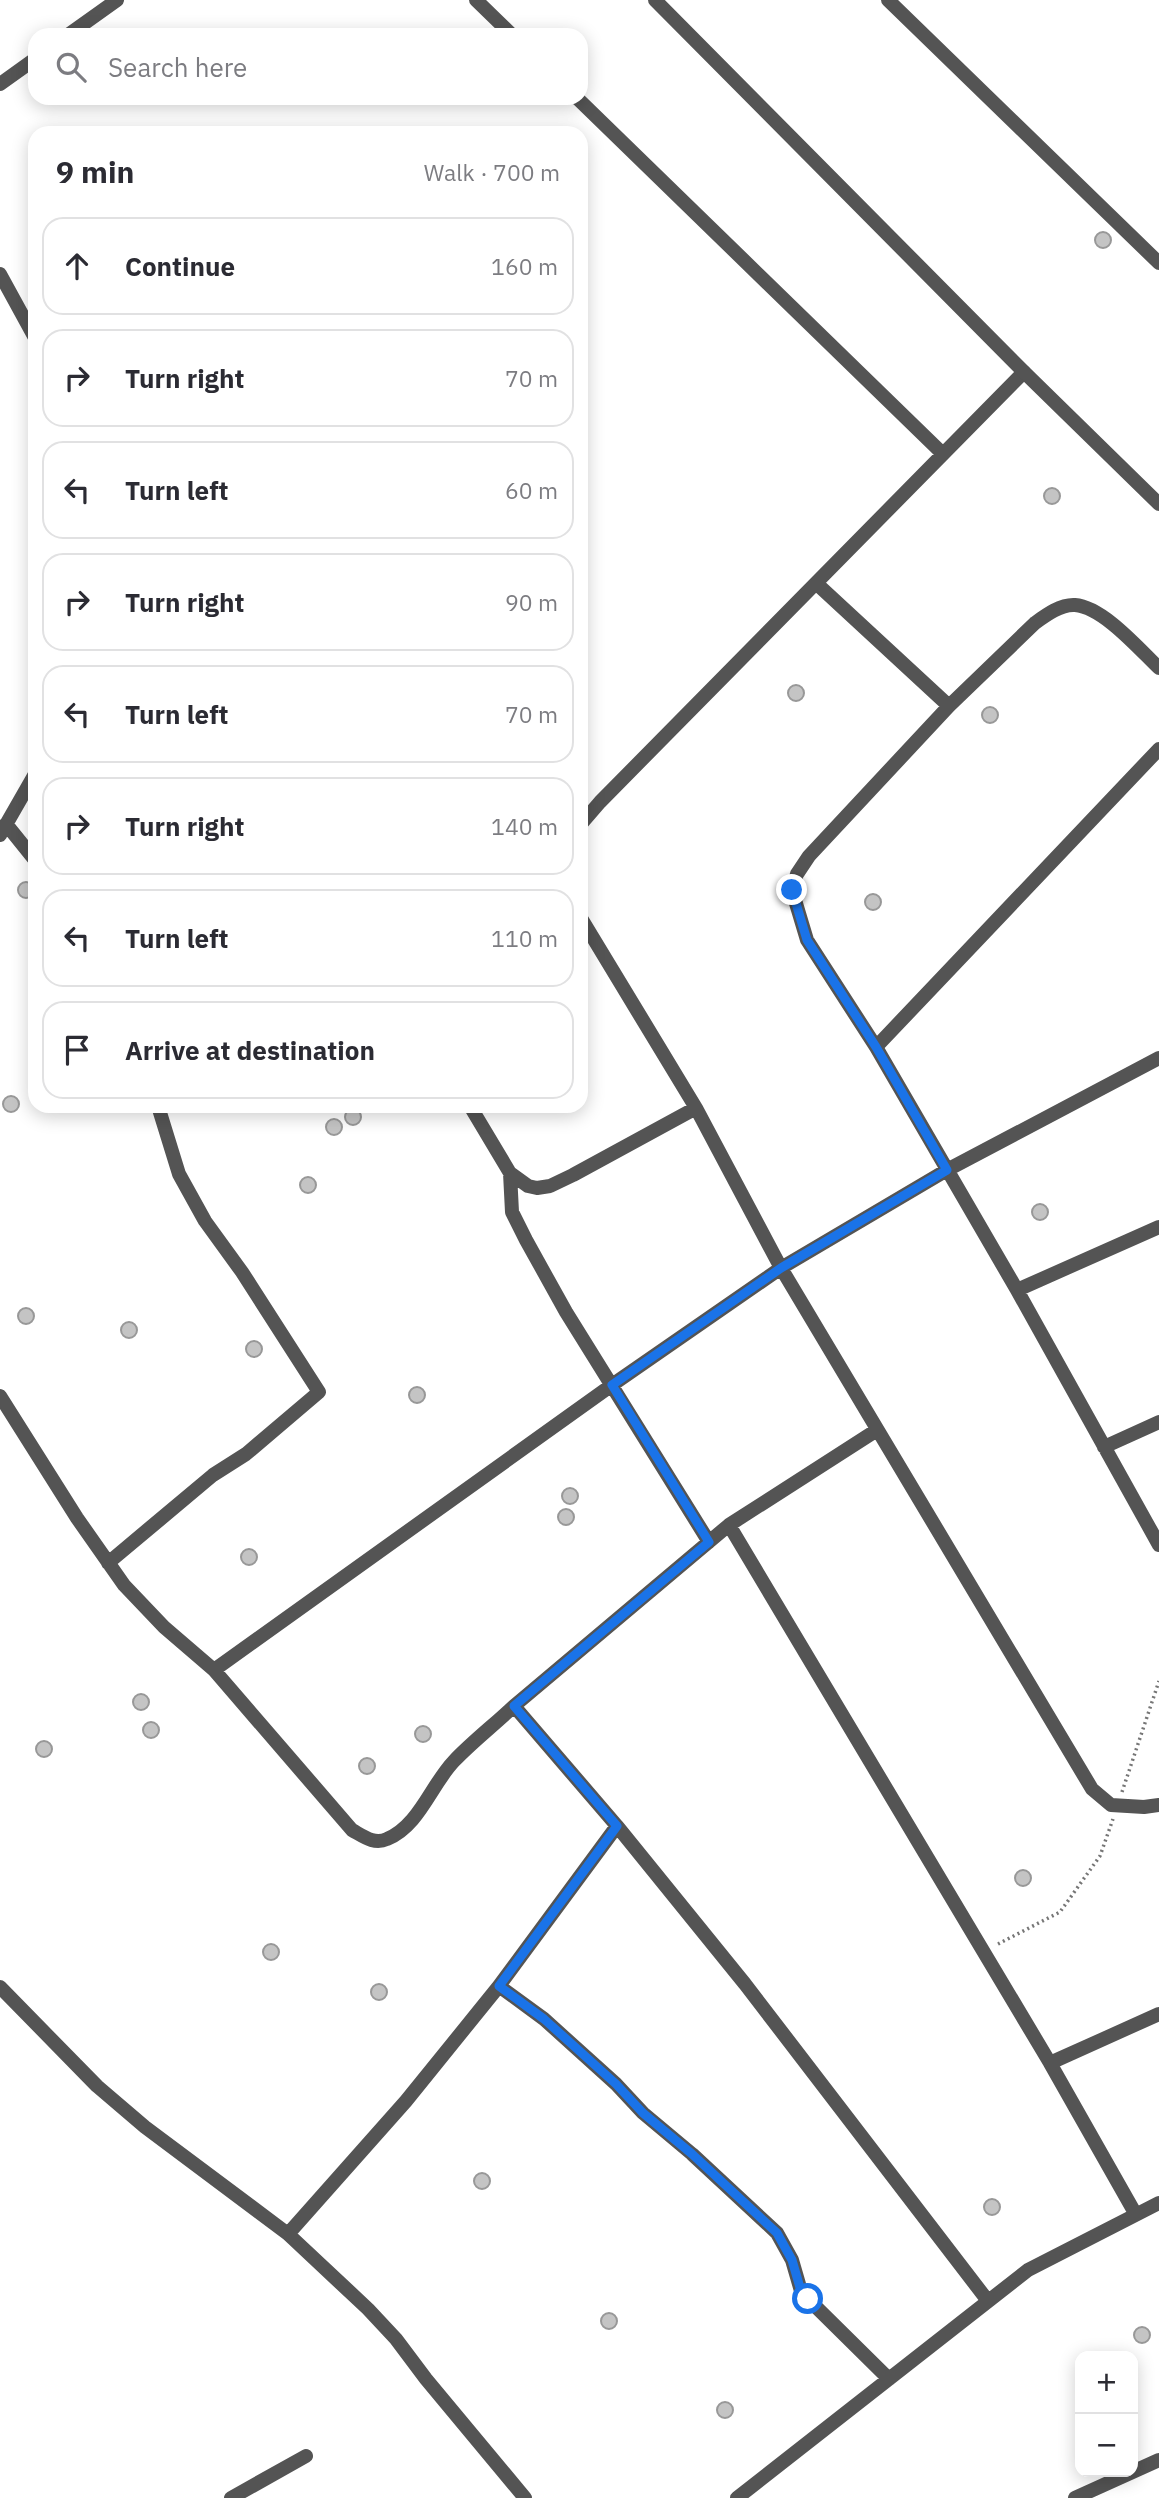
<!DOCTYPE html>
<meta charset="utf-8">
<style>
body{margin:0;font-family:"IBM Plex Sans",sans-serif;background:#f7f7f7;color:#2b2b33}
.controls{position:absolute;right:21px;bottom:21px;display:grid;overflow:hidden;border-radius:14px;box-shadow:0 4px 18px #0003}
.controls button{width:63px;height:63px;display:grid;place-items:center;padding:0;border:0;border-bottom:2px solid #e1e1e2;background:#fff;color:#2b2b33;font:35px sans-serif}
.stop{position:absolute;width:21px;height:21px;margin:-16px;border:5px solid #1a73e8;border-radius:50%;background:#fff}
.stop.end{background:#1a73e8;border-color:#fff;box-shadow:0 2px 7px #0008}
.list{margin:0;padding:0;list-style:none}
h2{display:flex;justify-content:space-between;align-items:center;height:91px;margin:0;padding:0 28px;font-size:30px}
h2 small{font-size:23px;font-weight:400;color:#7c7c81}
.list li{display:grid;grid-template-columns:46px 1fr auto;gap:21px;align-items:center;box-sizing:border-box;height:98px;margin:0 14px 14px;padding:0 14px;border:2px solid #e1e1e2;border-radius:21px}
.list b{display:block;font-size:26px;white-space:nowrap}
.list em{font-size:23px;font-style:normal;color:#7c7c81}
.icon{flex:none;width:38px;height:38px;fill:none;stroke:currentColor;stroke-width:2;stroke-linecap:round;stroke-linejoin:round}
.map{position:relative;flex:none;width:1159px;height:2498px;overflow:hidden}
.search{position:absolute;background:#fff;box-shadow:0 4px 18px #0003;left:28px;top:28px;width:560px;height:77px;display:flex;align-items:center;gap:18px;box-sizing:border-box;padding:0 24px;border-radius:21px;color:#7c7c81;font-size:26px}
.panel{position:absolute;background:#fff;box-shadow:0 4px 18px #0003;left:28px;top:126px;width:560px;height:987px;border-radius:21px}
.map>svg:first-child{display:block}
</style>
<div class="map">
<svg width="1159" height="2498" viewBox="0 0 1159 2498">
<rect width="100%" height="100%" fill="#fff"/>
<path fill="#c4c4c4" stroke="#989898" stroke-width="2" d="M1095 240a8 8 0 1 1 16 0a8 8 0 1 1-16 0Z
M1044 496a8 8 0 1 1 16 0a8 8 0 1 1-16 0Z
M788 693a8 8 0 1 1 16 0a8 8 0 1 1-16 0Z
M982 715a8 8 0 1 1 16 0a8 8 0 1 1-16 0Z
M18 890a8 8 0 1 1 16 0a8 8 0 1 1-16 0Z
M865 902a8 8 0 1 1 16 0a8 8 0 1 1-16 0Z
M3 1104a8 8 0 1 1 16 0a8 8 0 1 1-16 0Z
M345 1117a8 8 0 1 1 16 0a8 8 0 1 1-16 0Z
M326 1127a8 8 0 1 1 16 0a8 8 0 1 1-16 0Z
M300 1185a8 8 0 1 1 16 0a8 8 0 1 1-16 0Z
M1032 1212a8 8 0 1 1 16 0a8 8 0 1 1-16 0Z
M18 1316a8 8 0 1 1 16 0a8 8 0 1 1-16 0Z
M121 1330a8 8 0 1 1 16 0a8 8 0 1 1-16 0Z
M246 1349a8 8 0 1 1 16 0a8 8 0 1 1-16 0Z
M409 1395a8 8 0 1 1 16 0a8 8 0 1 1-16 0Z
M562 1496a8 8 0 1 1 16 0a8 8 0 1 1-16 0Z
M558 1517a8 8 0 1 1 16 0a8 8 0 1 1-16 0Z
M241 1557a8 8 0 1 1 16 0a8 8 0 1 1-16 0Z
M133 1702a8 8 0 1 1 16 0a8 8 0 1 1-16 0Z
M143 1730a8 8 0 1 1 16 0a8 8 0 1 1-16 0Z
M415 1734a8 8 0 1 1 16 0a8 8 0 1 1-16 0Z
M36 1749a8 8 0 1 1 16 0a8 8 0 1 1-16 0Z
M359 1766a8 8 0 1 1 16 0a8 8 0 1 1-16 0Z
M1015 1878a8 8 0 1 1 16 0a8 8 0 1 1-16 0Z
M263 1952a8 8 0 1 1 16 0a8 8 0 1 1-16 0Z
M371 1992a8 8 0 1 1 16 0a8 8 0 1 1-16 0Z
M474 2181a8 8 0 1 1 16 0a8 8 0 1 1-16 0Z
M984 2207a8 8 0 1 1 16 0a8 8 0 1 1-16 0Z
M601 2321a8 8 0 1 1 16 0a8 8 0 1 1-16 0Z
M1134 2335a8 8 0 1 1 16 0a8 8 0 1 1-16 0Z
M717 2410a8 8 0 1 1 16 0a8 8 0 1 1-16 0Z"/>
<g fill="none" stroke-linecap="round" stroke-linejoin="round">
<path stroke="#767676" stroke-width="3.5" stroke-dasharray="2 3.5" stroke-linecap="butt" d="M1122,1792L1159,1681
M998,1944L1060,1912L1100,1856L1113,1819"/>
<path stroke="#545454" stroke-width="14" d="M476,0L512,35
M888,0L1159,263
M68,35L117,0
M0,84L35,59
M577,98L943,454
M0,274L35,338
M817,584L949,706
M1159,668C1139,649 1103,607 1075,605C1061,604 1046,615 1035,623L949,706L809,856L797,874L792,890L807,940L876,1047L1017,1290L1159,1545
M6,824L35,860
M581,824L600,802L1024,372
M0,835L35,774
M581,918L696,1108L781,1268L1092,1789L1111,1805L1144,1807L1159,1805
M876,1047L1159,749
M470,1106L510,1173L528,1186L537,1188L550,1186L573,1175L696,1108
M510,1173L512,1212L526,1240L566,1312L709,1542
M1017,1290L1159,1227
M0,1396L77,1518L124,1585L164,1627L214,1670L352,1830C363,1836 374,1845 387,1839C419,1826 431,1785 454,1761C472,1742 494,1725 514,1706
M877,1430L729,1525L1050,2063L1135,2213
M1104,1447L1159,1422
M729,1525L514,1706L617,1826L745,1984L988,2301
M108,1563L213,1475L246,1454L319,1392L242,1272L205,1221L179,1174L158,1106
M214,1670L612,1385L781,1268L947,1170L1159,1058
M499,1986L544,2019L616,2084L643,2113L692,2154L777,2233L792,2260L801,2291L808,2299L889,2379
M0,1987L97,2086L145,2127L288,2234L368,2309L396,2339L426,2379L525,2498
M1050,2063L1159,2014
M288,2234L406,2101L499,1986L617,1826
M231,2498L306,2456
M737,2498L1028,2270L1159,2203
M1075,2498L1159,2460"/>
<path stroke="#545454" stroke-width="14" d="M655,0L1024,372L1159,504"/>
</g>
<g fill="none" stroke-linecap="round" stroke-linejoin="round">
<path stroke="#1a73e8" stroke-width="9" d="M792,890L807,940L876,1047L947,1170L781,1268L612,1385L709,1542L514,1706L617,1826L499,1986L544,2019L616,2084L643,2113L692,2154L777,2233L792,2260L801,2291L808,2299"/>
</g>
</svg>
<div class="controls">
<button>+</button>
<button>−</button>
</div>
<div class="stop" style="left:808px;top:2299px"></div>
<div class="stop end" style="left:792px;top:890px"></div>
<div class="search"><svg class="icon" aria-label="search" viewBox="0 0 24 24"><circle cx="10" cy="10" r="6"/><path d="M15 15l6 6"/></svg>Search here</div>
<section class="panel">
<h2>9 min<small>Walk · 700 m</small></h2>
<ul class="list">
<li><svg class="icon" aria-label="ahead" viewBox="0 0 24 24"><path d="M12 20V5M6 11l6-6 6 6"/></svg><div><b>Continue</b></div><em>160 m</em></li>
<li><svg class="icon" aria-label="right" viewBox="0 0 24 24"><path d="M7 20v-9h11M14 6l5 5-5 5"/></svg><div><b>Turn right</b></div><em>70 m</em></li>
<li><svg class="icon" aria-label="left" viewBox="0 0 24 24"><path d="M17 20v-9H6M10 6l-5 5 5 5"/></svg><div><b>Turn left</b></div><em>60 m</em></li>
<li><svg class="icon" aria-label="right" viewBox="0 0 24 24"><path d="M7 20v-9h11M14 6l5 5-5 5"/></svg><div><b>Turn right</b></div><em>90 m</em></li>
<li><svg class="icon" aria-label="left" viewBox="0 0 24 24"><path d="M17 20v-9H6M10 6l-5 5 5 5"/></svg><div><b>Turn left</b></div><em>70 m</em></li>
<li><svg class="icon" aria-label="right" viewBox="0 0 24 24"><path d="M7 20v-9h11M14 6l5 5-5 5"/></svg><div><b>Turn right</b></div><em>140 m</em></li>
<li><svg class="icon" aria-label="left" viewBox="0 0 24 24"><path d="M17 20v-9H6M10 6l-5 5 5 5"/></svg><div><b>Turn left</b></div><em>110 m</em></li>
<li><svg class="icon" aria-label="arrive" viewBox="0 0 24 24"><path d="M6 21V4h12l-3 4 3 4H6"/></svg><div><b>Arrive at destination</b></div></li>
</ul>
</section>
</div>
